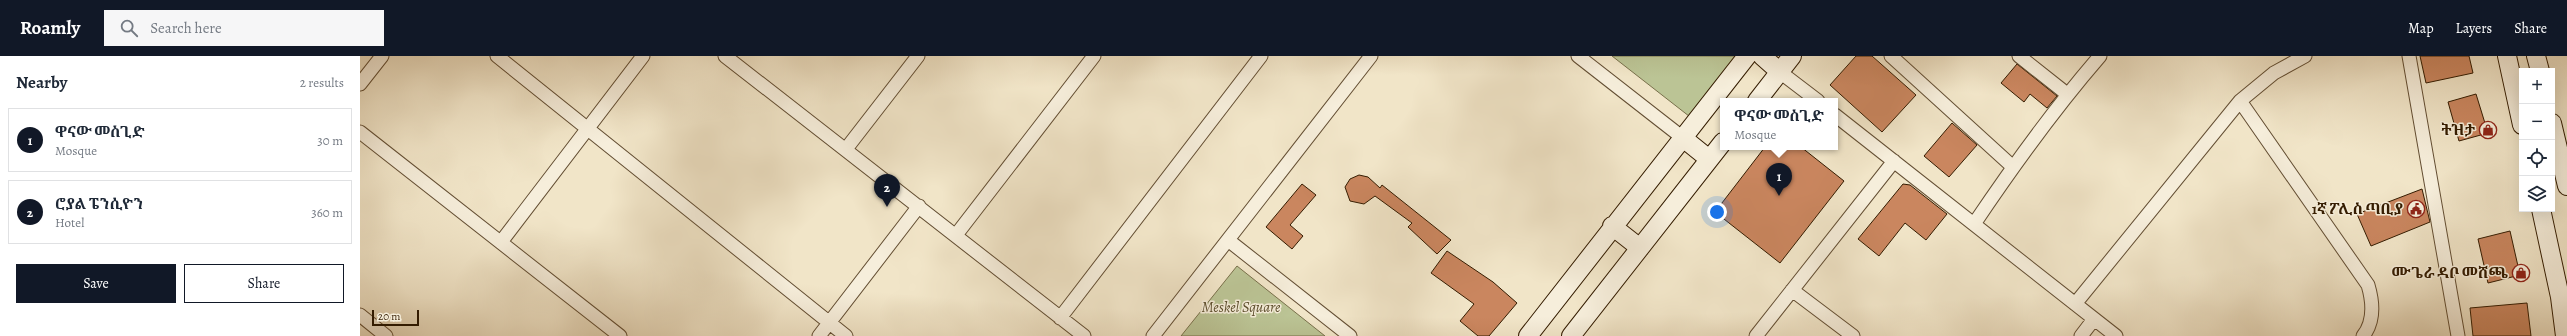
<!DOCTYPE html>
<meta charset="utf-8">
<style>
body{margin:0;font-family:Alegreya,"Noto Serif Ethiopic",serif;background:#f6f6f7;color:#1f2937}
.controls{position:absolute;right:12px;top:12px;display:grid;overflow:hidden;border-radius:0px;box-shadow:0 4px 16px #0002}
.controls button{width:36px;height:36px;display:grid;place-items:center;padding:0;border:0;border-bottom:1px solid #e0e1e3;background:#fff;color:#1f2937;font:20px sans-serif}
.scale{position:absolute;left:12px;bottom:10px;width:47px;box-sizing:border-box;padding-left:4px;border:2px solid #341c01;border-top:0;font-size:11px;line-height:14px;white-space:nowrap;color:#341c01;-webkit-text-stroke:3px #f6eedb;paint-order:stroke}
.you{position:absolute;left:1357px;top:156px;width:14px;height:14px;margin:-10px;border:3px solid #fff;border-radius:50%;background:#1a73e8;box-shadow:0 0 0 6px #1a73e833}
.badge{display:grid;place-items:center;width:26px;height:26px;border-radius:50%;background:#111827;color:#fff;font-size:13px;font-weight:700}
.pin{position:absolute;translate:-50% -33px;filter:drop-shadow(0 1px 2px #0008)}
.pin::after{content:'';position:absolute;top:21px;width:14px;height:12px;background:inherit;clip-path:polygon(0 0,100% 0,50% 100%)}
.popup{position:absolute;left:1360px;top:42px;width:118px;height:52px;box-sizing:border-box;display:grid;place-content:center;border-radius:0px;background:#fff;filter:drop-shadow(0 1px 3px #0005);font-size:13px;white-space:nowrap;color:#747a83}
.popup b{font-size:15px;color:#1f2937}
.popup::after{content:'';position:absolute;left:50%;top:100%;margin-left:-8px;border:8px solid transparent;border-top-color:#fff}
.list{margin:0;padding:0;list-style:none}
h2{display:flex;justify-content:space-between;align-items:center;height:52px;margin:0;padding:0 16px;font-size:17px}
h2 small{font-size:13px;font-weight:400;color:#747a83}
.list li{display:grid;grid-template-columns:26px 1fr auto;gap:12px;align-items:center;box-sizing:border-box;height:64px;margin:0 8px 8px;padding:0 8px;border:1px solid #e0e1e3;border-radius:0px}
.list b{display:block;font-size:15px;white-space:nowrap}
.list p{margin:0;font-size:13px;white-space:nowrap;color:#747a83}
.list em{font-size:13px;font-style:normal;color:#747a83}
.actions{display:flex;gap:8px;padding:12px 16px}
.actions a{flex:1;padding:9px 0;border:1px solid #111827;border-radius:0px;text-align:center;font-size:14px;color:#111827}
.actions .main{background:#111827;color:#fff}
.icon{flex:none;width:22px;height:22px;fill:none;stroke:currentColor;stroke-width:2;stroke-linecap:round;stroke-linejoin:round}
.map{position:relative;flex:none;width:2207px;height:280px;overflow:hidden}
header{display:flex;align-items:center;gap:24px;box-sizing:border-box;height:56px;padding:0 20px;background:#111827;color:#fff}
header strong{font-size:19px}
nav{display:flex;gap:22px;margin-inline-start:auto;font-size:14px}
.search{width:280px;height:36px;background:#f6f6f7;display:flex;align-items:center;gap:10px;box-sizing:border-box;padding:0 14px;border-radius:0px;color:#747a83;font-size:15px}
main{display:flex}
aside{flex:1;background:#fff}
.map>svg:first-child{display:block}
</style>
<header>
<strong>Roamly</strong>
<div class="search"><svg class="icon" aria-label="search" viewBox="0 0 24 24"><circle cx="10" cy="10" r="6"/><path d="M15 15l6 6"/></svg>Search here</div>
<nav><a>Map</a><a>Layers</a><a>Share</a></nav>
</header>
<main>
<aside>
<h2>Nearby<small>2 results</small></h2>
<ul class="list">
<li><span class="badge">1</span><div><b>ዋናው መስጊድ</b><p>Mosque</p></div><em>30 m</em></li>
<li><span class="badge">2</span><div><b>ሮያል ፔንሲዮን</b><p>Hotel</p></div><em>360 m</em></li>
</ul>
<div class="actions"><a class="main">Save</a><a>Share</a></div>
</aside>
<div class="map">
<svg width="2207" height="280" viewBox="0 0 2207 280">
<rect width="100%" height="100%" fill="#f1e5c8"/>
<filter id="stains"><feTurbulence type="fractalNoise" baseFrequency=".005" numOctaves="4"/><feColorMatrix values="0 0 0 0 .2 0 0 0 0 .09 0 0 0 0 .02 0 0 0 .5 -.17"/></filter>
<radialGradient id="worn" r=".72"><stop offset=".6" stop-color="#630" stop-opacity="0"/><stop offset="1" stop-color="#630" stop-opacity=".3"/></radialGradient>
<path fill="#bbc495" stroke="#78704b" d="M1252,0H1384L1334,64Z
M877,210L965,280H821Z"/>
<path fill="#ca865f" stroke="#341c01" d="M1496,0H1512L1556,39L1522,76L1470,29Z
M2060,0H2109L2113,17L2066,27Z
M1657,8L1697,40L1687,52L1670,38L1664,46L1641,27Z
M2116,38L2128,77L2099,85L2088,46Z
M1592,67L1617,89L1589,121L1564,100Z
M1405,91H1441L1484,125L1420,207L1355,156Z
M999,119L1008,121L1020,132L1022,129L1091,184L1077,198L1048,171L1052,167L1015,140L1004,148L990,145L985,131L990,123Z
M942,128L956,139L930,169L943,180L932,193L906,171Z
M1543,128L1550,129L1587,158L1566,184L1545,167L1519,200L1498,183Z
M2062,133L2070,166L2011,190L1997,158Z
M2150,175L2160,219L2128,227L2118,183Z
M1087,195L1133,226L1157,247L1129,280H1118L1100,265L1114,248L1071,217Z
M2167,247L2171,280H2113L2110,252Z"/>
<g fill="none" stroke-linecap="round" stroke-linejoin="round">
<defs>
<path id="street" d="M137,0L486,280
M365,0L724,280
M1218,0L1323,82
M1531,0L1653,111
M1659,0L1707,38
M2049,0L2098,280
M1420,16L1458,45
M0,28L22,0
M1880,45L2008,229C2013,246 2015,265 2003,280
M1475,59L1756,280
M0,76L260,280
M486,93L558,0
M1614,168C1653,110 1694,53 1740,0
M596,179L734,0
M868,184L990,280
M141,186L283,0
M1432,234L1493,280
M1715,248L1880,45L1914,17L1945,0
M0,259L26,280
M700,262L901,0
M459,280L559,150
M793,280L1011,0
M1396,280L1534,105
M1721,280L1734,263"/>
<path id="secondary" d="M1402,0L1420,16
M2147,0L2162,69
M2176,0L2180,15
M1397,45L1432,0
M2192,67L2207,130
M1323,82L1349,103
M2181,153L2200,241L2205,280
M1252,170L1280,192
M1168,280L1387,0
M1211,280L1363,86"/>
</defs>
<use href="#street" stroke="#634e33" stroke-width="15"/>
<use href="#secondary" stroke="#341c01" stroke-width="20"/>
<use href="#street" stroke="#f6eedb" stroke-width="13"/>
<use href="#secondary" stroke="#f6eedb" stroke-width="18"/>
</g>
<defs>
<symbol id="shop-ring" viewBox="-11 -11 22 22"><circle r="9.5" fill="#f6eedb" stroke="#8f2418" stroke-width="1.5"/><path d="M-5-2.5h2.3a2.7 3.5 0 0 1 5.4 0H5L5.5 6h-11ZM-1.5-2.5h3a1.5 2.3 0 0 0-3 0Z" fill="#8f2418"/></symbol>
<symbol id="civic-ring" viewBox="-11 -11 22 22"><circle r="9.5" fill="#f6eedb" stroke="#8f2418" stroke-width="1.5"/><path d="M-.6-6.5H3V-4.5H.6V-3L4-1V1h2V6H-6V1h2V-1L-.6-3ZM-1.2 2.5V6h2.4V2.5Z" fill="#8f2418"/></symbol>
</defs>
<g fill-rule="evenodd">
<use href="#shop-ring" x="2118" y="64" width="20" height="20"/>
<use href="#civic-ring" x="2046" y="143" width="20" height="20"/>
<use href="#shop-ring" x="2151" y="207" width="20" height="20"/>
</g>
<g text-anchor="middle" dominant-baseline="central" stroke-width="3" stroke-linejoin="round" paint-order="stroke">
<g font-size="15" font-weight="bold" fill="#341c01" stroke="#f6eedb" text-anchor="end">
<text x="2115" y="74">ትዝታ</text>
<text x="2043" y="153">1ኛ ፖሊስ ጣቢያ</text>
<text x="2148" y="217">ሙጌራ ዳቦ መሸጫ</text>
</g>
<g font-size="15" font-style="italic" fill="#5c4e2d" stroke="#f6eedb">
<text x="881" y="251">Meskel Square</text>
</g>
</g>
<rect width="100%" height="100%" filter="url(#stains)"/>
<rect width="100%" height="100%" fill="url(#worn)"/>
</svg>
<div class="controls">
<button>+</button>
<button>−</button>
<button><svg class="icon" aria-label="locate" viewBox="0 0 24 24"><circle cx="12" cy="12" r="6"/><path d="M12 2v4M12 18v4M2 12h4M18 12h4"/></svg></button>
<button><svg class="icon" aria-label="layers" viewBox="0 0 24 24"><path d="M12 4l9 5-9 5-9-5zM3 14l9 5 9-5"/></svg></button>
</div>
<div class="scale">20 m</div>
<div class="you"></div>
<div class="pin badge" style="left:1419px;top:140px">1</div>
<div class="popup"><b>ዋናው መስጊድ</b>Mosque</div>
<div class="pin badge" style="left:527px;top:151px">2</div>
</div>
</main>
